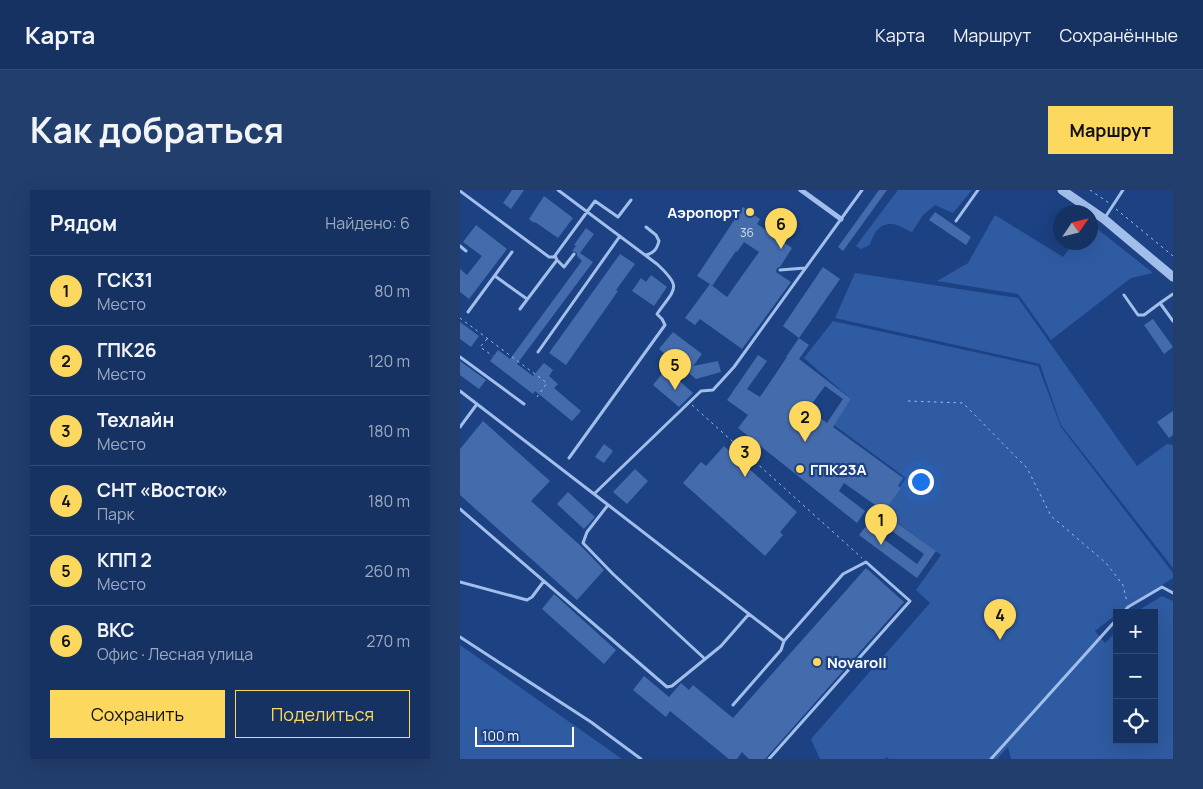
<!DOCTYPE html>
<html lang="ru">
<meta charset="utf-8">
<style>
body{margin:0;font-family:Manrope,sans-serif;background:#223e6c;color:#f1f3f6}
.controls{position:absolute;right:15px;bottom:15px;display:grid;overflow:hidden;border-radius:0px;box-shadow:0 5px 20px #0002}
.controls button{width:45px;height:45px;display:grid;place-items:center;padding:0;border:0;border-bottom:1px solid #344d78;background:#153263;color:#f1f3f6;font:25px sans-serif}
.compass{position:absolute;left:593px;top:15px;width:45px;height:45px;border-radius:50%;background:#153263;box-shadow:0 5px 20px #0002;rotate:55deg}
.scale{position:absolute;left:15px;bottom:12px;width:99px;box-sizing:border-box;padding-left:5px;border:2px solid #fff;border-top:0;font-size:14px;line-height:18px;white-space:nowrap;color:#fff;-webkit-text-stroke:4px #1c4284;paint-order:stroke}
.you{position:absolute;left:460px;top:291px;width:18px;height:18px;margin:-12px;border:4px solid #fff;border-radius:50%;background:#1a73e8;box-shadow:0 0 0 8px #1a73e833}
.badge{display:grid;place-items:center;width:32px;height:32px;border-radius:50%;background:#fcd85f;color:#111;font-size:16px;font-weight:700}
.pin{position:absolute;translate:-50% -41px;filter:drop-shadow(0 1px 2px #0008)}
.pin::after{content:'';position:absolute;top:26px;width:18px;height:15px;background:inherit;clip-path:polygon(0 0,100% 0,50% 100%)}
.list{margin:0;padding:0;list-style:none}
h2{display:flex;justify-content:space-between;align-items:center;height:65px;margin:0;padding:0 20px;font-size:21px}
h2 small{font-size:16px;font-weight:400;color:#9daabe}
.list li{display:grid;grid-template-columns:32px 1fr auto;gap:15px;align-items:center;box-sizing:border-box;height:70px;padding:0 20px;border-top:1px solid #344d78}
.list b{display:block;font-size:19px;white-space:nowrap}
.list p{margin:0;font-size:16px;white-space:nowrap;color:#9daabe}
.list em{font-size:16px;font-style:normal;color:#9daabe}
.actions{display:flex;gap:10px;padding:15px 20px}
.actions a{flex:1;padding:11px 0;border:1px solid #fcd85f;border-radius:0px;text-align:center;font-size:18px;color:#fcd85f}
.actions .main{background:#fcd85f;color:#111}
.icon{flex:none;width:28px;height:28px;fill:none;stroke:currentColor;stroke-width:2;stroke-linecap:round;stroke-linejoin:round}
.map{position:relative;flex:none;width:713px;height:569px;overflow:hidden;border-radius:0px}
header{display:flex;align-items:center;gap:30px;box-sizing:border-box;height:70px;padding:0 25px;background:#153263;border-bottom:1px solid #344d78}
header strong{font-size:24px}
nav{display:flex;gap:28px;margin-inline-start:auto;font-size:18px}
.intro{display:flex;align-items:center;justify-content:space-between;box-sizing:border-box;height:120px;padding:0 30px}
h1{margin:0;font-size:35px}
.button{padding:12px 22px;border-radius:0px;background:#fcd85f;color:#111;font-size:18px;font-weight:700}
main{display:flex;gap:30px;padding:0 30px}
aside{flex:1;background:#153263;border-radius:0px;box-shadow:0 5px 20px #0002}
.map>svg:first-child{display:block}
</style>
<header>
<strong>Карта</strong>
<nav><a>Карта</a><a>Маршрут</a><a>Сохранённые</a></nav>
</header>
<div class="intro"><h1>Как добраться</h1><a class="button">Маршрут</a></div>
<main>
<aside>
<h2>Рядом<small>Найдено: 6</small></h2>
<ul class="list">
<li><span class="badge">1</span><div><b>ГСК31</b><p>Место</p></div><em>80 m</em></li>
<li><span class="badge">2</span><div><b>ГПК26</b><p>Место</p></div><em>120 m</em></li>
<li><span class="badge">3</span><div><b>Техлайн</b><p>Место</p></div><em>180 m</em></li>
<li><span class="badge">4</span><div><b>СНТ «Восток»</b><p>Парк</p></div><em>180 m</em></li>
<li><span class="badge">5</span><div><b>КПП 2</b><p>Место</p></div><em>260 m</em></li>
<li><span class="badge">6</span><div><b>ВКС</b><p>Офис · Лесная улица</p></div><em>270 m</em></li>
</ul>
<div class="actions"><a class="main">Сохранить</a><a>Поделиться</a></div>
</aside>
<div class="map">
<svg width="713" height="569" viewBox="0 0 713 569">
<rect width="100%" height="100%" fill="#1c4284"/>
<path fill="#2f5ba2" d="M438,0H512L493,23L475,15L463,25L452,42C446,40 438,34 432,34C419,33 413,44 410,55L401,59L396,56Z
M535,25L603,67L614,53L630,52L631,34L693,83L671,88L591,150L558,104L477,91L508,73Z
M395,83L558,108L677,276L707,254L713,255V378L601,235L580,174L375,128Z
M373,131L578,176L601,237L713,383V388L657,423V424L635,441L645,453L657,441V550H694V423H674L702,406L713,411V569H551L548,557L537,569H429L427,567L424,569H360L351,549L470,413L456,400L481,365L423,322L446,288L374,235L391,209L344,168Z
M0,455L162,569H0Z"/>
<path fill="#446cad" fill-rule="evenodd" d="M52,0H64L51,19L43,13Z
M419,0H427L383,61L378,57Z
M84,6L113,28L98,48L75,32L74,33L69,29Z
M283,17L300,29L297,34L332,58L320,77L317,78L316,82L331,92L282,159L240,129L235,135L225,128L250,94L237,86ZM284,52L299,62L267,107L250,94L252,96L276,61L277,62Z
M475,22L511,47L506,55L469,30Z
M16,35L47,59L9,109L0,102V79L7,85L22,66L3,52Z
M126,38L134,44L120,63L133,72L57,174L73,186L84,173L93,180L89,186L98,194L94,198L121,221L112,231L75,201L73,204L30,171L38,160L50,169L122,71L117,66V64L116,62L112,61L116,56L114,55Z
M160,64L175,74L156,100L158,101L106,175L89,163Z
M363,77L380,89L339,148L323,136Z
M191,85L207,97L194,116L172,101L181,88L186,92Z
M693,129L713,157L704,164L684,135Z
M0,132L19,146L11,157L0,149Z
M213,142L242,164L233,176L258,171L261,182L236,189L199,159Z
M339,148L349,155L339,169L391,209L373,237L443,288L438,296L441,298L423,323L476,361L457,388L399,345L406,336L457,374L464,364L411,326L418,317L384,293L379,301L405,321L397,333L278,238L288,225L267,210L298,165L307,171L287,199L300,207L327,167H326ZM365,196L383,209L367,233L348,219Z
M0,171L26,190L19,199L0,185Z
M206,179L233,203L219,217L193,195Z
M713,221V245L709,248L697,232Z
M23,231L90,291L71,311L123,358L144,380L117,410L0,305V259Z
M144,254L153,261L144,273L135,267Z
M264,256L337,322L320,342L323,345L305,366L223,293L241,272L246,276Z
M175,279L188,291L167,314L153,302Z
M108,302L135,327L124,339L97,314Z
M406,378L444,412L305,569H289L282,562L277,569H269L210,521L206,527L173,500L184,486L209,507L221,493L229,500L233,495L273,528Z
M94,404L156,460L144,474L82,419Z"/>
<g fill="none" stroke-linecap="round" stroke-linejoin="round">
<path stroke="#a2beeb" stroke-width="1" stroke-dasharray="2.5 4" stroke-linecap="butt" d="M630,0L649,13
M656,19L713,66
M0,128L87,193L77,207
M27,149L20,157L33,166
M448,211L503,213L567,278L591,326L646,373L663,395L667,412
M232,215L402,368"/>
<path stroke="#a2beeb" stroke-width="3" d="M98,0L197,74C223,98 215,98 197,124L202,129L205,135L109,268
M0,1L89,67H94L135,11L158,27L171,10
M644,29L663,0
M496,31L518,0
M186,37L196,45L199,51C197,59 194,63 186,65
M0,56L6,61
M97,70L104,77L114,64
M320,80L345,78
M35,86L67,109
M713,104L700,113L713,131
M664,105L678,125H684L700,113
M60,119L97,70L95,66
M8,122L52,62
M78,162L160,46
M0,167L64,214
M0,201L134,304L241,201L253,200L274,177L402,0
M0,237L17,214
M134,304L324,451L383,384L406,372L450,411L309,569
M148,315L127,342L123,353L153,384L245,469
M0,319L207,497L212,496L261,456L289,424
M0,392L67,410L72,407L84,391
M663,423L668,417L702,397L713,403
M0,447L131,532L181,569
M273,515L321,460L324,451
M531,569L657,429"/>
<path stroke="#a2beeb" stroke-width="5" d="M341,0L381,29"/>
<path stroke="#a2beeb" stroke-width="9" d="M602,0L644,29L713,87"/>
</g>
<g fill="#fcd85f" stroke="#1c4284" stroke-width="2">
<circle cx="290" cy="22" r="5"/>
<circle cx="340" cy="279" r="5"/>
<circle cx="357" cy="472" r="5"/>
</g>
<g text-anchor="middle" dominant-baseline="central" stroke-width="4.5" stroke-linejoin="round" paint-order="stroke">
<g font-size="12" fill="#d0daea">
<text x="287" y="42">36</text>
</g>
<g font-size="15" font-weight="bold" fill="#fff" stroke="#1c4284" text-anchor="start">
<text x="280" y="22" text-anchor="end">Аэропорт</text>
<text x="350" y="279">ГПК23А</text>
<text x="367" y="472">Novaroll</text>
</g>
</g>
</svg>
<div class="controls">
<button>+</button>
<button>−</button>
<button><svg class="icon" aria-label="locate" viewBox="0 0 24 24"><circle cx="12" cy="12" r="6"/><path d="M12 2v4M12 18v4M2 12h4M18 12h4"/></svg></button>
</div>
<svg class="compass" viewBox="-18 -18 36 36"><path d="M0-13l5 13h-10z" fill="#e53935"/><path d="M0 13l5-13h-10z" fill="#9daabe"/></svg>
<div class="scale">100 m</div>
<div class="you"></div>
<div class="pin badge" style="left:421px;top:355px">1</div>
<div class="pin badge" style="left:345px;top:252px">2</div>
<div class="pin badge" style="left:285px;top:287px">3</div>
<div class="pin badge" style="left:540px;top:450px">4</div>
<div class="pin badge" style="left:215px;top:200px">5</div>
<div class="pin badge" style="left:321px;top:59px">6</div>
</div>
</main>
